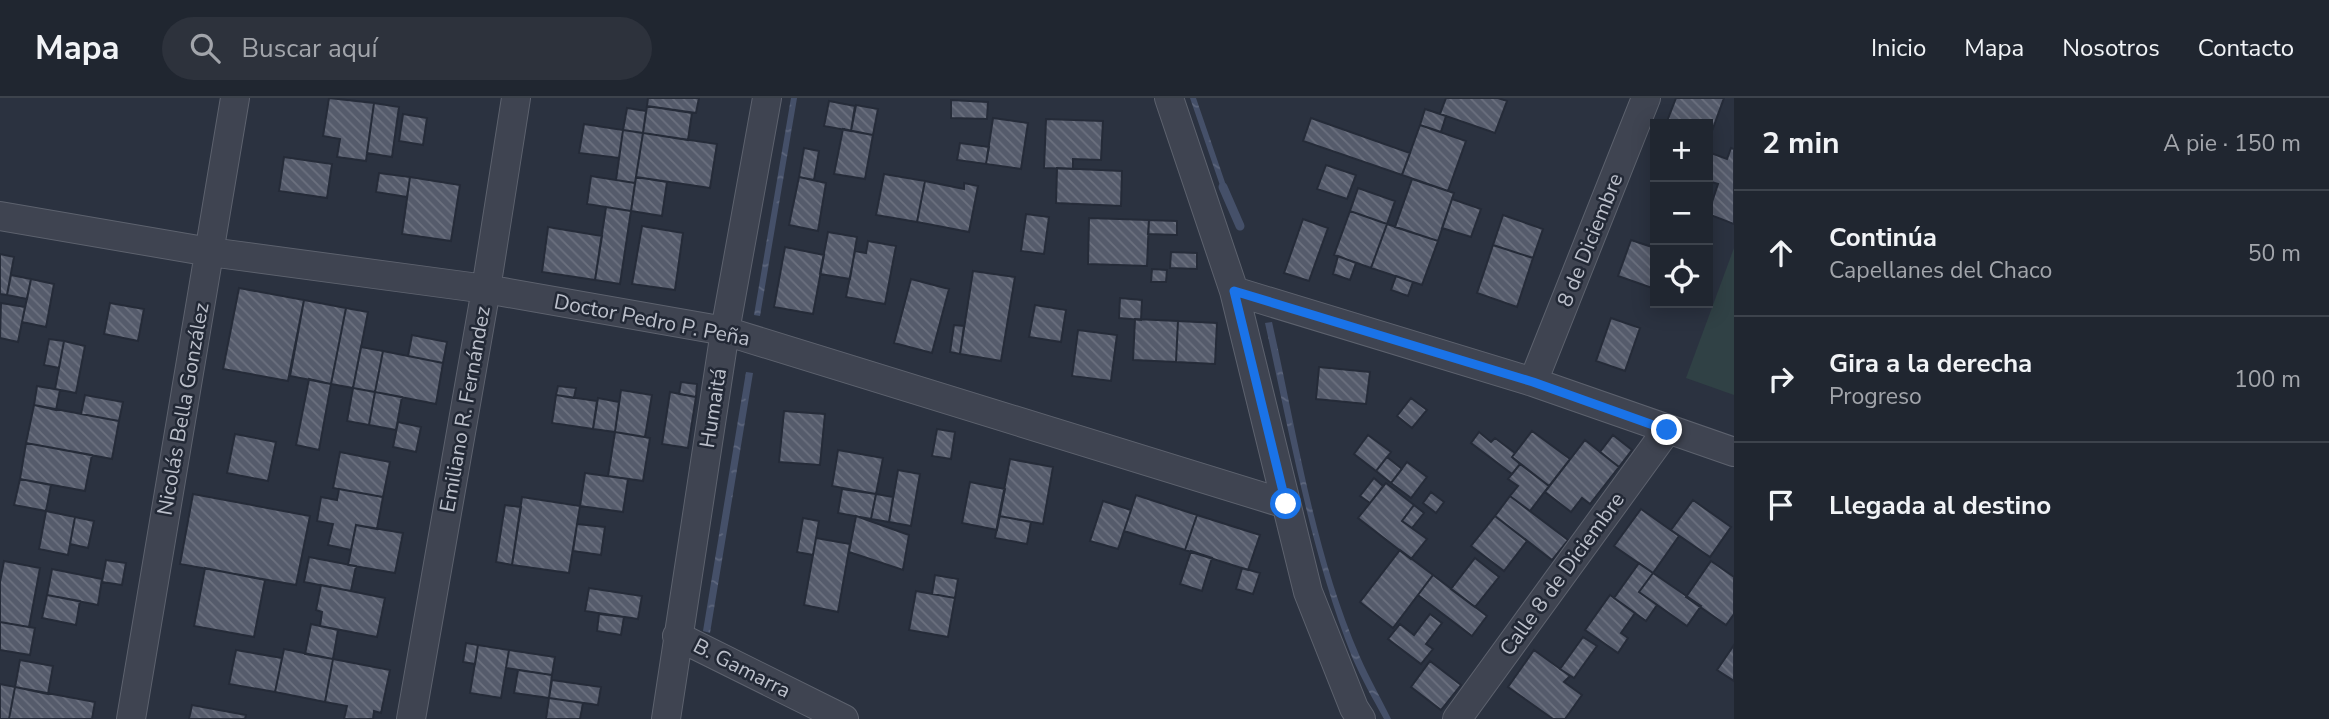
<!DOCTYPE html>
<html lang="es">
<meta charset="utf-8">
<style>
body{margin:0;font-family:"Nunito Sans",sans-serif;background:#2d323c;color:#f1f3f6}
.controls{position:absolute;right:21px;top:21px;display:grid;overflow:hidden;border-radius:0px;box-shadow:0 4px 18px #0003}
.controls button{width:63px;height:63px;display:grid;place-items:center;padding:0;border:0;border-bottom:2px solid #3d434c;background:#202630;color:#f1f3f6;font:35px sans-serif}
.stop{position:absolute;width:21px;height:21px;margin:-16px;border:5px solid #1a73e8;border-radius:50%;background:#fff}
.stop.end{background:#1a73e8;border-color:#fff;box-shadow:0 2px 7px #0008}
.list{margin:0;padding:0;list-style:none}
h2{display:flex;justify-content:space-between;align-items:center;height:91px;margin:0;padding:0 28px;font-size:30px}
h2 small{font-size:23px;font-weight:400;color:#a2a5ab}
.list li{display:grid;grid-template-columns:46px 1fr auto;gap:21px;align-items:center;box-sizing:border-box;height:126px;padding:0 28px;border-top:2px solid #3d434c}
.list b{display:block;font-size:26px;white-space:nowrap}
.list p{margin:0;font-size:23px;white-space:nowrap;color:#a2a5ab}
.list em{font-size:23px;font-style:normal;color:#a2a5ab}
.icon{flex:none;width:38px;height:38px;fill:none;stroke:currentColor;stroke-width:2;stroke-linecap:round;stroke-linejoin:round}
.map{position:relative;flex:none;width:1734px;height:621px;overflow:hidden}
header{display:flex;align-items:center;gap:42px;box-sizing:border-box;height:98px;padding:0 35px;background:#202630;border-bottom:2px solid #3d434c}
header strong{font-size:33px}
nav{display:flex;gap:38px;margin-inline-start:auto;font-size:24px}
.search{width:490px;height:63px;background:#2d323c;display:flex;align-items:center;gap:18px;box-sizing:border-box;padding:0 24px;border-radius:38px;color:#a2a5ab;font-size:26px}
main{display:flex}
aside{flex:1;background:#202630}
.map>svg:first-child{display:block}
</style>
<header>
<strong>Mapa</strong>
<div class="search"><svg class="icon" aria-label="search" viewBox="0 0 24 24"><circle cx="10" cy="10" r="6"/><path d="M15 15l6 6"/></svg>Buscar aquí</div>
<nav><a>Inicio</a><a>Mapa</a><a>Nosotros</a><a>Contacto</a></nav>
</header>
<main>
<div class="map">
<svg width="1734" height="621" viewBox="0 0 1734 621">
<defs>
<pattern id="water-ripples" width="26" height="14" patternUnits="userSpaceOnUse" patternTransform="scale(1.75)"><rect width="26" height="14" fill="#455069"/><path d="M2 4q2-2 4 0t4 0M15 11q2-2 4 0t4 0" fill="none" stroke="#5e677d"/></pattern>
<pattern id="building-back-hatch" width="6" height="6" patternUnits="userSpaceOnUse" patternTransform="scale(1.75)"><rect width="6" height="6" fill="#555b6b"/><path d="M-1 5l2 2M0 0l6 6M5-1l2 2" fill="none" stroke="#6c717f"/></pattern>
</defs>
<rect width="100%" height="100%" fill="#2b3240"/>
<path fill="#304145" d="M1734,150V297L1686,280Z"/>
<path fill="url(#water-ripples)" d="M791,0H797L760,218L754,217Z
M1190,0H1196L1230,99L1225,102Z
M1272,224C1297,335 1314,453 1360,559C1369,580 1381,600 1391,621H1384C1373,601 1361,580 1352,559C1310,452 1290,337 1265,225Z
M746,274L753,275L710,535L703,533Z"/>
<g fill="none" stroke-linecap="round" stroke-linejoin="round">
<path stroke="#455069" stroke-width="9" d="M1223,89L1240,128"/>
</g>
<path fill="url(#building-back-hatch)" stroke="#252b38" stroke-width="2" d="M329,0L374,5L366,63L337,59L340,41L323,38Z
M648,0H699L696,15L647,8Z
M1446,0H1498L1507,3L1495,35L1440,16Z
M1676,0H1724L1708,44V26H1666Z
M951,2L988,4L987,21L951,20Z
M829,3L855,8L851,33L824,28Z
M374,5L399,9L392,59L367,55Z
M856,7L878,11L873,37L851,33Z
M647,8L692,15L688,42L643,35Z
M627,10L646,13L643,35L623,32Z
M1425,11L1446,18L1441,34L1420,27Z
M403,16L427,20L423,47L399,43Z
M993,20L1028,25L1021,71L986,66Z
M1311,20L1410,55L1402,77L1303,43Z
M1046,21L1103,23L1101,62L1073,61V71L1044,70Z
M584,26L623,32L619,60L579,55Z
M1420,27L1466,43L1448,93L1402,77Z
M843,31L873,37L865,81L834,76Z
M623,32L643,35L635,85L616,82Z
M643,35L717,46L710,90L636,79Z
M960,45L989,49L986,66L957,62Z
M804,50L819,53L814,82L799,79Z
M1731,50L1734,51V126L1708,116L1718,86L1708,83V63L1711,55L1727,61Z
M284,59L332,66L327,100L279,93Z
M1326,67L1356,77L1347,101L1317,91Z
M1057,70L1122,73L1121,108L1056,105Z
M379,75L410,79L407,99L376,94Z
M884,76L925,83L917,124L876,117Z
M591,78L635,85L631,113L587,106Z
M410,79L460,87L451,143L402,136Z
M636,79L667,84L662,118L631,113Z
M799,79L826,85L818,133L789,127Z
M1412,81L1454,95L1438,143L1395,129Z
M925,83L964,91V85L978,88L969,134L917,124Z
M1358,90L1395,103L1387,126L1350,113Z
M1452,101L1481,111L1471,139L1442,130Z
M606,109L631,113L620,186L595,182Z
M1350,113L1387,126L1371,170L1334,157Z
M1026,116L1049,119L1044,156L1021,153Z
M1503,117L1543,131L1533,160L1493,147Z
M1089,120L1149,122L1147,168L1088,166Z
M1303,121L1328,130L1309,183L1284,175Z
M1149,122L1177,123V137L1148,136Z
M1387,126L1438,143L1422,187L1371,170Z
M642,128L683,135L675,192L632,186Z
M548,129L602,138L595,182L542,174Z
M828,134L857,139L850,181L820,176Z
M1631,142L1655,150V191L1618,178Z
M868,143L896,148L885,206L846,199L855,153L866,155Z
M1493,147L1533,160L1517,209L1477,195Z
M785,149L824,157L813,216L774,209Z
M1171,154L1197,155V171L1170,170Z
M0,156L14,159L7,197L0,196Z
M1338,158L1356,165L1350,182L1333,176Z
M1152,171L1167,172L1166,184H1151Z
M973,173L1015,179L1001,263L960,256Z
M11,177L31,181L27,201L7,197Z
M1396,178L1413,184L1408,198L1391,192Z
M31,181L54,186L46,229L22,224Z
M911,181L949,191L932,255L894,245Z
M239,190L304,202L288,283L223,271Z
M1120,200L1142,202L1141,222L1119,220Z
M304,202L346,210L331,286L290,278Z
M1,205L25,209L18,244L0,240Z
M110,205L144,211L138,243L104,236Z
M1035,207L1066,212L1061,244L1029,239Z
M346,210L368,214L353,290L331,286Z
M1611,220L1640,230L1625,273L1596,263Z
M1135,221L1178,223L1176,264L1133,262Z
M1178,223L1217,225L1215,266L1176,264Z
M954,227L964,228L960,256L950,254Z
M1078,232L1117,237L1111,283L1072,278Z
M412,237L447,244L443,265L408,258Z
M49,241L64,243L59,270L44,267Z
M64,243L85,248L76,295L55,291Z
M361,249L383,253L375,294L353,290Z
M383,253L443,265L436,306L375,294Z
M1319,269L1370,274L1366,306L1316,301Z
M309,281L331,286L319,352L296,347Z
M681,284L697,286L696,299L679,296Z
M37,288L60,292L56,312L34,307Z
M558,288L576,290L574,300L556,297Z
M353,290L375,294L369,327L347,323Z
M621,292L652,297L645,339L615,334Z
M375,294L402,299L396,332L369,327Z
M670,294L696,299L688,350L662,346Z
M85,297L123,304L119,323L81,316Z
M556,297L597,303L593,331L552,325Z
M598,300L619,304L615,334L593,331Z
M1411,300L1427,312L1412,330L1397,318Z
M34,307L119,323L112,361L26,345Z
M784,313L825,316L820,367L779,364Z
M398,324L421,329L416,354L393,349Z
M937,331L955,334L951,361L932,358Z
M1532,333L1570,361L1549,388L1512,359Z
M615,334L650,340L643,383L608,378Z
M1479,334L1491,344L1495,340L1515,355L1512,359L1520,366L1512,376L1471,345Z
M235,336L276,344L268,383L227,375Z
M1368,337L1391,354L1376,373L1354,356Z
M1613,337L1632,352L1619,369L1600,354Z
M1585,342L1619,369L1590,406L1582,400L1571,414L1545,394Z
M26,345L92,357L85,393L20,381Z
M838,352L883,360L876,396L832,388Z
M340,354L390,364L383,399L333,390Z
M1387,359L1402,371L1391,385L1376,373Z
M1010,361L1053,369L1043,426L999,418Z
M1407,364L1427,379L1411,400L1391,385Z
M1520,366L1549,388L1530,413L1510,398L1518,388L1508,381Z
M898,372L920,376L911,428L889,424Z
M585,375L628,381L623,414L580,408Z
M1374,380L1383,388L1370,405L1360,398Z
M20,381L51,387L46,413L14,407Z
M970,384L1005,391L997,432L962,425Z
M1386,385L1414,407L1402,423L1427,441L1411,461L1358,420Z
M339,391L383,399L377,431L356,427L351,452L328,447L333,426L317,423L321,399L337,402Z
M842,391L876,396L871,421L838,415Z
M1431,394L1444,404L1436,415L1423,405Z
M193,396L310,418L296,487L180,466Z
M876,396L893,399L889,424L871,421Z
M1136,397L1197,417L1185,452L1124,433Z
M1510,398L1568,442L1552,462L1495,418Z
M522,399L580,408L569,475L512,467Z
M1693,402L1731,429L1710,459L1671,432Z
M1103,403L1131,412L1118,451L1090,443Z
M505,407L521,409L512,467L496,464Z
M1414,407L1424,415L1412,430L1402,423Z
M1641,411L1679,438L1653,475L1614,448Z
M46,413L75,419L68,457L39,451Z
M1197,417L1260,437L1248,472L1185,452Z
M856,418L909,437L903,472L849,454Z
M999,418L1031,424L1027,446L995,440Z
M1495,418L1527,443L1504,473L1471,448Z
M75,419L94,423L88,450L70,446Z
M803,420L819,423L813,457L797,454Z
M577,426L605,429L601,457L573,453Z
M356,427L403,435L395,475L348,467Z
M816,440L850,446L838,514L804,507Z
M1400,452L1433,477L1393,530L1360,504Z
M1191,453L1212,460L1202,493L1180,486Z
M309,459L356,468L351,493L304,484Z
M1475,460L1499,479L1475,509L1451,491Z
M106,462L126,465L122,487L102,484Z
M4,463L40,470L29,529L0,524V484Z
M1711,463L1734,479V516L1726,527L1686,499Z
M1639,465L1653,475L1639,494L1657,507L1646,523L1614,500Z
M205,470L265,482L254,539L194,528Z
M1242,470L1260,475L1253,496L1236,491Z
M52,471L102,481L98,507L47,497Z
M1653,475L1701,508L1687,528L1639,494Z
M935,477L958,481L955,500L932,496Z
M1433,477L1487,518L1472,538L1418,497Z
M321,487L385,500L377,539L320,528L322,514L316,512Z
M589,490L642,498L638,521L585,513Z
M916,493L955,500L948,539L909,532Z
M47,497L80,503L76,527L42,520Z
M1610,497L1635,515L1621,535L1628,540L1618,555L1585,532Z
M599,516L624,519L621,537L597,533Z
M1430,516L1442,525L1426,546L1433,551L1421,566L1388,541L1400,526L1414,537Z
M0,524L35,530L30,557L0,552Z
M311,526L338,532L333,561L305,556Z
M1583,539L1597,548L1574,580L1560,571Z
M466,545L478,547L475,566L463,564Z
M478,547L509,552L501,600L470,595Z
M1734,547V583L1717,572Z
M284,551L333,561L325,604L275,594Z
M236,552L282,560L275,594L229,586Z
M509,552L555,559L552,577L506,570Z
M1534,552L1570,578L1564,584L1582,597L1565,621H1553L1508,589Z
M333,561L390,572L381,615L374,613L373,621H344L347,608L325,604Z
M20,562L53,568L48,596L15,589Z
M1430,563L1461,587L1441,612L1411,589Z
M518,572L552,577L549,600L514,595Z
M552,582L601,589L598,607L549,600Z
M0,586L15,589L9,621H0Z
M15,589L95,604L92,621H9Z
M549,600L583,605L580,621H546Z
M192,607L246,617L245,621H189Z"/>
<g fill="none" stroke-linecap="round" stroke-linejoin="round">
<defs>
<path id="minor" d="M1169,0L1234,193L1308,494L1354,610L1361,621
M0,118L210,154L486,191L725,233L1286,406
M1234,193L1533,284L1734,354
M1533,284L1646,0
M677,538L844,621
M131,621L235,0
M411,621L486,191L516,0
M666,621L725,233L767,0
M1457,621L1667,332"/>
</defs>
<use href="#minor" stroke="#5d626e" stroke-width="30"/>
<use href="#minor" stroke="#3f4451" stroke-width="28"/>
</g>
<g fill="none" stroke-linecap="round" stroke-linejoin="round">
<path stroke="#1a73e8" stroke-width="9" d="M1286,406L1234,193L1533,284L1667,332"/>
</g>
<g text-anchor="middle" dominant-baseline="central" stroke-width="5" stroke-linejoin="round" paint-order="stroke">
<g font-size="21" fill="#bcc0cb" stroke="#232936">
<text transform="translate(1590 142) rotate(-68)">8 de Diciembre</text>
<text transform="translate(652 222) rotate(11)">Doctor Pedro P. Peña</text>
<text transform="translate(713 310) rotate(-81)">Humaitá</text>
<text transform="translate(183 311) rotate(-80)">Nicolás Bella González</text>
<text transform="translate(465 311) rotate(-80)">Emiliano R. Fernández</text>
<text transform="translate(1562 476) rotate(-54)">Calle 8 de Diciembre</text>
<text transform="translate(742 570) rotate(27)">B. Gamarra</text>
</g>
</g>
</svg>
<div class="controls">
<button>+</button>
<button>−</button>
<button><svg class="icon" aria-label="locate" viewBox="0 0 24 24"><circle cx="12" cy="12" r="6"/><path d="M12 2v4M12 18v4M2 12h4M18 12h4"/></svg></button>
</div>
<div class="stop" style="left:1286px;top:406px"></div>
<div class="stop end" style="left:1667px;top:332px"></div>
</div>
<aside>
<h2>2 min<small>A pie · 150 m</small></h2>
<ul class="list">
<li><svg class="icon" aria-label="ahead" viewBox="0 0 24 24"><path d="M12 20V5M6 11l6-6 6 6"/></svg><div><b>Continúa</b><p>Capellanes del Chaco</p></div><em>50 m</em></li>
<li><svg class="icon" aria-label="right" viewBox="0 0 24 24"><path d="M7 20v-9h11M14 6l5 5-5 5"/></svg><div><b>Gira a la derecha</b><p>Progreso</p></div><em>100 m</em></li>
<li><svg class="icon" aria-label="arrive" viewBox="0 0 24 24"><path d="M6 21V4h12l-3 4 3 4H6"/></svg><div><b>Llegada al destino</b></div></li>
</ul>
</aside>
</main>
